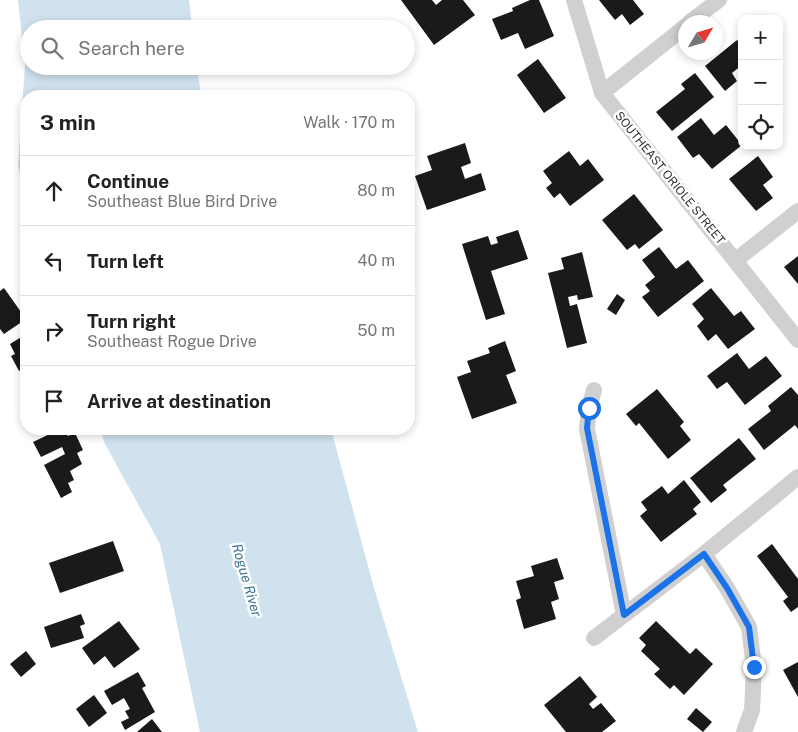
<!DOCTYPE html>
<meta charset="utf-8">
<style>
body{margin:0;font-family:"Public Sans",sans-serif;background:#f2f2f2;color:#222}
.controls{position:absolute;right:15px;top:15px;display:grid;overflow:hidden;border-radius:10px;box-shadow:0 2px 8px #0003}
.controls button{width:45px;height:45px;display:grid;place-items:center;padding:0;border:0;border-bottom:1px solid #e0e0e0;background:#fff;color:#222;font:25px sans-serif}
.compass{position:absolute;left:678px;top:15px;width:45px;height:45px;border-radius:50%;background:#fff;box-shadow:0 2px 8px #0003;rotate:52deg}
.stop{position:absolute;width:15px;height:15px;margin:-11px;border:4px solid #1a73e8;border-radius:50%;background:#fff}
.stop.end{background:#1a73e8;border-color:#fff;box-shadow:0 1px 5px #0008}
.list{margin:0;padding:0;list-style:none}
h2{display:flex;justify-content:space-between;align-items:center;height:65px;margin:0;padding:0 20px;font-size:21px}
h2 small{font-size:16px;font-weight:400;color:#767676}
.list li{display:grid;grid-template-columns:32px 1fr auto;gap:15px;align-items:center;box-sizing:border-box;height:70px;padding:0 20px;border-top:1px solid #e0e0e0}
.list b{display:block;font-size:19px;white-space:nowrap}
.list p{margin:0;font-size:16px;white-space:nowrap;color:#767676}
.list em{font-size:16px;font-style:normal;color:#767676}
.icon{flex:none;width:28px;height:28px;fill:none;stroke:currentColor;stroke-width:2;stroke-linecap:round;stroke-linejoin:round}
.map{position:relative;flex:none;width:798px;height:732px;overflow:hidden}
.search{position:absolute;background:#fff;box-shadow:0 2px 8px #0003;left:20px;top:20px;width:395px;height:55px;display:flex;align-items:center;gap:12px;box-sizing:border-box;padding:0 18px;border-radius:28px;color:#767676;font-size:19px}
.panel{position:absolute;background:#fff;box-shadow:0 2px 8px #0003;left:20px;top:90px;width:395px;height:345px;border-radius:20px}
.map>svg:first-child{display:block}
</style>
<div class="map">
<svg width="798" height="732" viewBox="0 0 798 732">
<rect width="100%" height="100%" fill="#fff"/>
<path fill="#cfe2ee" d="M18,0H189L192,29H29V66H197L201,96H26V193L18,166L25,65Z
M100,429H331L374,588L418,732H200L160,544L105,444Z"/>
<path fill="#1a1a1a" d="M401,0H432L436,5L442,0H463L475,15L434,45Z
M530,0H539L554,36L525,49L518,33L501,40L492,19L513,11L512,8Z
M599,0H633L644,14L630,25L622,14L615,20Z
M737,40L742,47V65L732,73L737,81L725,91L705,66Z
M538,59L566,98L544,113L517,75Z
M695,73L714,97L672,131L656,112L685,89L681,84Z
M701,118L714,135L726,125L742,145L712,169L699,154L693,158L677,137Z
M465,143L471,163L461,167L465,179L481,173L486,190L427,210L415,176L432,170L427,156Z
M569,151L580,166L588,159L604,180L570,206L560,193L554,198L546,188L552,183L543,171Z
M758,156L773,177L763,185L773,198L756,211L729,179Z
M634,194L663,230L639,249L635,244L627,250L602,220Z
M518,230L528,259L491,271L505,314L486,320L462,244L488,236L491,245L498,243L496,237Z
M659,247L676,269L688,260L704,281L658,317L642,297L650,291L645,285L655,277L642,260Z
M582,252L593,297L578,300L577,295L568,297L570,306L577,304L587,343L567,348L548,273L564,269L561,258Z
M798,256V284L784,267Z
M4,288L26,319L4,334L0,329V291Z
M711,288L734,316L741,311L755,329L728,349L716,334L708,341L697,326L704,319L692,304Z
M617,294L625,300L616,315L607,309Z
M26,334V366L19,371L11,356L15,354L10,344Z
M505,341L516,371L506,375L517,403L472,419L457,377L471,372L467,361L490,353L488,348Z
M737,353L749,369L766,356L782,376L745,405L727,382L717,389L707,376Z
M791,387L798,395V429L795,425L764,450L748,429L771,411L768,406Z
M657,389L684,422L680,426L691,440L668,459L639,423L636,426L626,414Z
M60,429H65L68,436L75,433L83,450L77,453L82,464L70,471L74,480L68,483L72,492L61,498L44,465L65,454L62,447L41,457L33,442Z
M739,438L756,459L723,485L727,490L711,503L690,478Z
M684,480L701,502L693,509L697,514L661,542L640,516L647,510L641,502L662,486L668,494Z
M113,541L124,571L60,593L49,563Z
M772,544L798,579V607L791,612L783,601L788,597L757,556Z
M557,558L564,579L554,582L559,599L551,602L556,619L524,629L516,600L521,598L516,581L534,576L531,566Z
M81,614L85,624L80,626L84,638L51,648L44,627Z
M119,621L140,649L114,668L105,656L94,665L82,648Z
M656,621L690,654L696,648L713,664L684,695L674,685L670,689L654,674L660,669L641,651L646,645L639,638Z
M26,651L36,664L21,677L10,664Z
M798,662V697L783,670Z
M138,672L146,686L142,688L155,712L125,730L121,722L129,718L125,711L130,709L124,698L112,705L104,691Z
M580,676L597,697L589,704L593,709L601,703L616,721L602,732H566L544,705Z
M94,695L107,713L89,727L76,709Z
M696,708L712,722L703,732L687,719Z
M152,719L162,732H137Z"/>
<g fill="none" stroke-linecap="round" stroke-linejoin="round">
<path stroke="#d0d0d0" stroke-width="16" d="M574,0L602,93L798,340
M690,22L719,0
M602,93L686,26
M736,260L798,211
M594,390L589,408L587,429L624,615
M704,554L727,588L749,627L754,667L752,710L744,732
M594,638L704,554L798,477"/>
</g>
<g fill="none" stroke-linecap="round" stroke-linejoin="round">
<path stroke="#1a73e8" stroke-width="6" d="M589,408L587,428L624,615L704,554L727,588L749,627L754,667"/>
</g>
<g text-anchor="middle" dominant-baseline="central" stroke-width="5" stroke-linejoin="round" paint-order="stroke">
<g font-size="12" fill="#333" stroke="#fff">
<text transform="translate(670 178) rotate(51)">SOUTHEAST ORIOLE STREET</text>
</g>
<g font-size="14" font-style="italic" fill="#3f7597" stroke="#fff">
<text transform="translate(247 580) rotate(74)">Rogue River</text>
</g>
</g>
</svg>
<div class="controls">
<button>+</button>
<button>−</button>
<button><svg class="icon" aria-label="locate" viewBox="0 0 24 24"><circle cx="12" cy="12" r="6"/><path d="M12 2v4M12 18v4M2 12h4M18 12h4"/></svg></button>
</div>
<svg class="compass" viewBox="-18 -18 36 36"><path d="M0-13l5 13h-10z" fill="#e53935"/><path d="M0 13l5-13h-10z" fill="#767676"/></svg>
<div class="stop" style="left:589px;top:408px"></div>
<div class="stop end" style="left:754px;top:667px"></div>
<div class="search"><svg class="icon" aria-label="search" viewBox="0 0 24 24"><circle cx="10" cy="10" r="6"/><path d="M15 15l6 6"/></svg>Search here</div>
<section class="panel">
<h2>3 min<small>Walk · 170 m</small></h2>
<ul class="list">
<li><svg class="icon" aria-label="ahead" viewBox="0 0 24 24"><path d="M12 20V5M6 11l6-6 6 6"/></svg><div><b>Continue</b><p>Southeast Blue Bird Drive</p></div><em>80 m</em></li>
<li><svg class="icon" aria-label="left" viewBox="0 0 24 24"><path d="M17 20v-9H6M10 6l-5 5 5 5"/></svg><div><b>Turn left</b></div><em>40 m</em></li>
<li><svg class="icon" aria-label="right" viewBox="0 0 24 24"><path d="M7 20v-9h11M14 6l5 5-5 5"/></svg><div><b>Turn right</b><p>Southeast Rogue Drive</p></div><em>50 m</em></li>
<li><svg class="icon" aria-label="arrive" viewBox="0 0 24 24"><path d="M6 21V4h12l-3 4 3 4H6"/></svg><div><b>Arrive at destination</b></div></li>
</ul>
</section>
</div>
